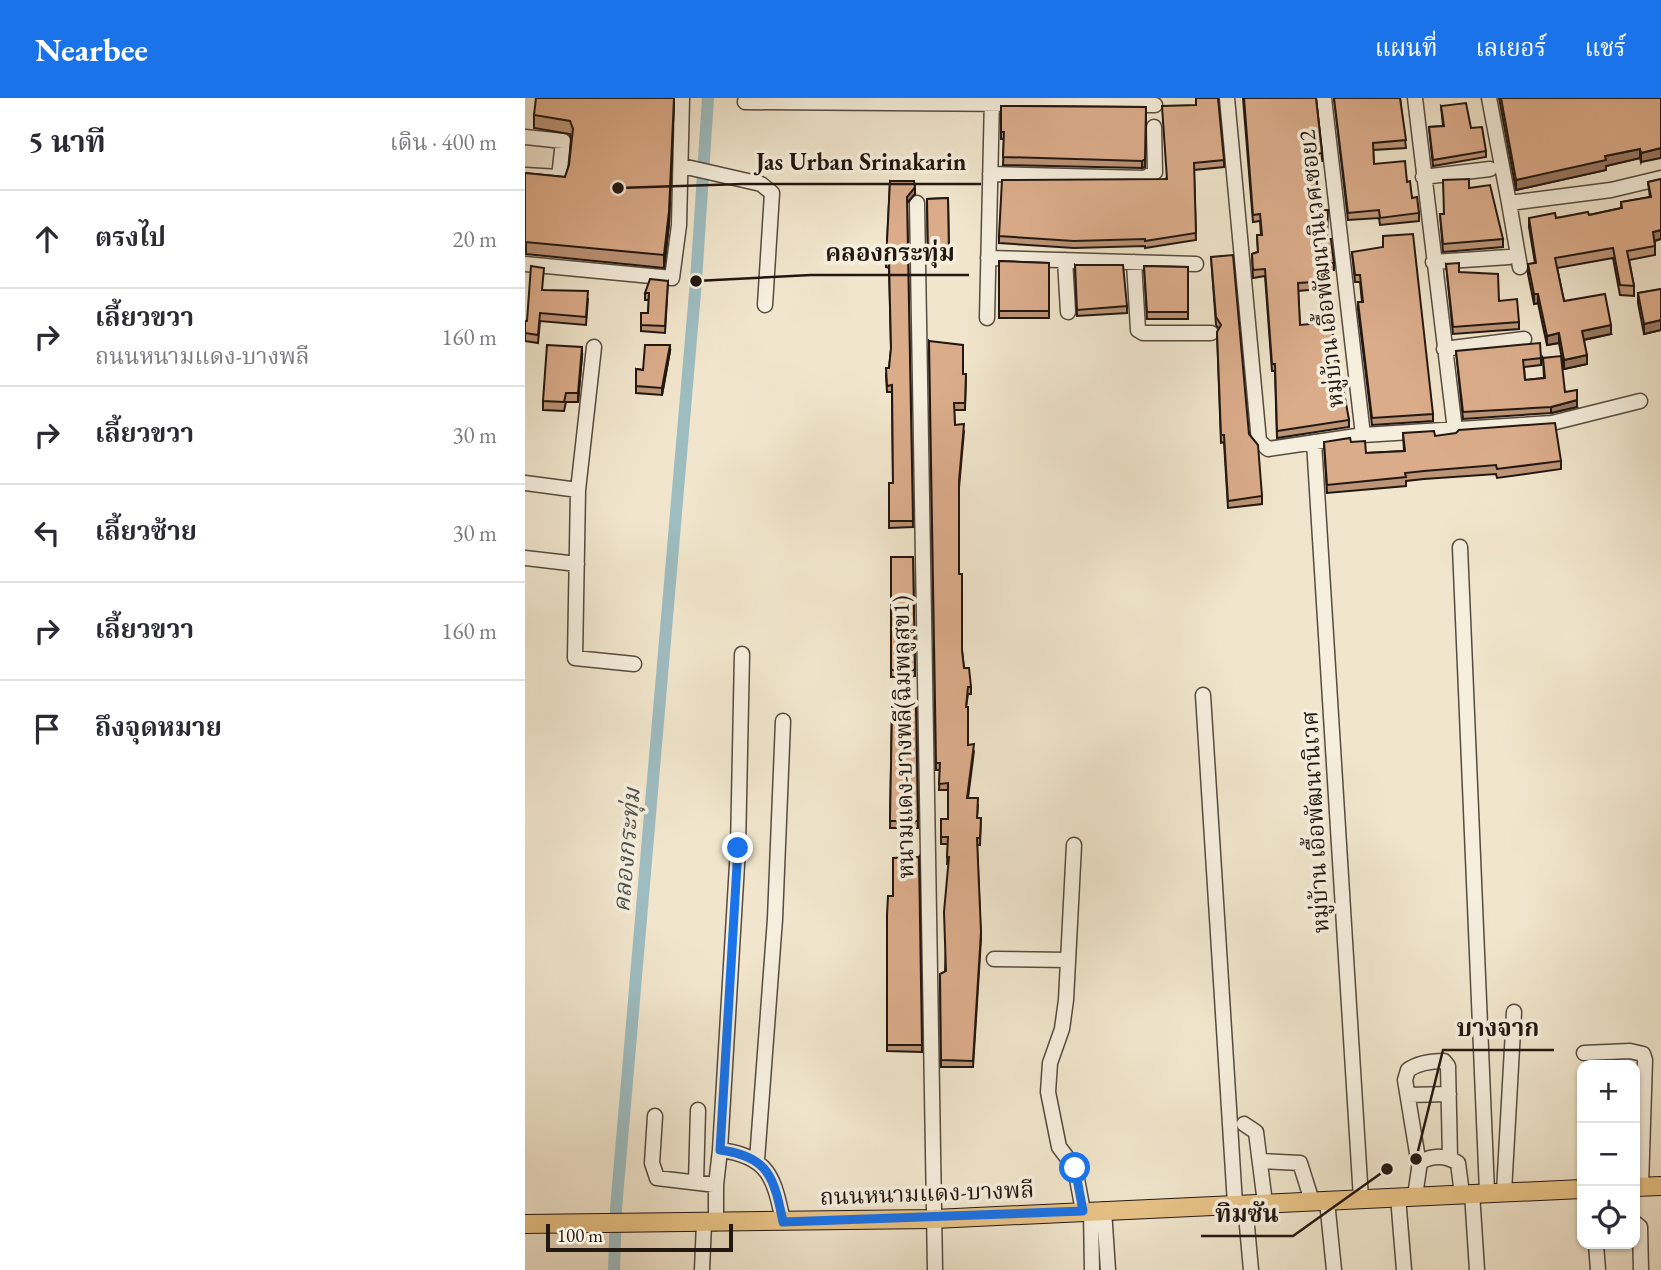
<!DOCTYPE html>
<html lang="th">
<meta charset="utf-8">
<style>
body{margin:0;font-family:"EB Garamond","Noto Serif Thai",serif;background:#f2f2f3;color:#2b2b33}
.controls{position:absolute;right:21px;bottom:21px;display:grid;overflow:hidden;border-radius:14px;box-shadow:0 2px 5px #0004}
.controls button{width:63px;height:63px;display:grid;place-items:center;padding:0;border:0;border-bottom:2px solid #e1e1e2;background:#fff;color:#2b2b33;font:35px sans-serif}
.scale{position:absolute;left:21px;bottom:18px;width:187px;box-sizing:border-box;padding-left:7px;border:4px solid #221711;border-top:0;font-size:19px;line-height:24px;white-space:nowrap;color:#221711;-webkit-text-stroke:5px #f6efde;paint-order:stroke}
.stop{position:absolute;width:21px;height:21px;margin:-16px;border:5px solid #1a73e8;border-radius:50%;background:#fff}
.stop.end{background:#1a73e8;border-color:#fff;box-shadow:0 2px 7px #0008}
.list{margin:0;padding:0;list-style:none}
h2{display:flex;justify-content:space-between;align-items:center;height:91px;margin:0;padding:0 28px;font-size:30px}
h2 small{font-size:23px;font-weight:400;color:#7c7c81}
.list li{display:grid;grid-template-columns:46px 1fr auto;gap:21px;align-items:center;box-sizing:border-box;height:98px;padding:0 28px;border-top:2px solid #e1e1e2}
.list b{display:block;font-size:26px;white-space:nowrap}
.list p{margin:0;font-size:23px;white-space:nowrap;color:#7c7c81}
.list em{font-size:23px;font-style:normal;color:#7c7c81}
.icon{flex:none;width:38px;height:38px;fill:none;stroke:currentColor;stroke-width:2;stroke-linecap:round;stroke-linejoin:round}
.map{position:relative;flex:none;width:1136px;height:1172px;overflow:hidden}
header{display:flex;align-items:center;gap:42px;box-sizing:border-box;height:98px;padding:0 35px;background:#1a73e8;color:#fff}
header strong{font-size:33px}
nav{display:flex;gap:38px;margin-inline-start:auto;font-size:24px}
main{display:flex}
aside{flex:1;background:#fff}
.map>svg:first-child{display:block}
</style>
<header>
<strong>Nearbee</strong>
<nav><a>แผนที่</a><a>เลเยอร์</a><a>แชร์</a></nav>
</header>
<main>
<aside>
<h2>5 นาที<small>เดิน · 400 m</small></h2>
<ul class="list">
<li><svg class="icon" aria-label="ahead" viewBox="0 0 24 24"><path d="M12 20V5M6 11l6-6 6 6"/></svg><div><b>ตรงไป</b></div><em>20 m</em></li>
<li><svg class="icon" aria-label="right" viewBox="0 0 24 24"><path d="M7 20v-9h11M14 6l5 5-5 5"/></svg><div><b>เลี้ยวขวา</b><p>ถนนหนามแดง-บางพลี</p></div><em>160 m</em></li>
<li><svg class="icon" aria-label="right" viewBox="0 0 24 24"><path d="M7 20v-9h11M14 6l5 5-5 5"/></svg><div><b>เลี้ยวขวา</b></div><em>30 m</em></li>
<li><svg class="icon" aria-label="left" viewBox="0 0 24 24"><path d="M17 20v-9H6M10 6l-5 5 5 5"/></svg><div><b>เลี้ยวซ้าย</b></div><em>30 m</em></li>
<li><svg class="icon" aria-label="right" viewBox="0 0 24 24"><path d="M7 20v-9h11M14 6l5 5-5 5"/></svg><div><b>เลี้ยวขวา</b></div><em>160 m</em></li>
<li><svg class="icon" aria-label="arrive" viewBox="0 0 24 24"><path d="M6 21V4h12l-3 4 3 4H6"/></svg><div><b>ถึงจุดหมาย</b></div></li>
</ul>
</aside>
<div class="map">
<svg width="1136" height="1172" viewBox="0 0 1136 1172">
<rect width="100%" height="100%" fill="#f1e6cd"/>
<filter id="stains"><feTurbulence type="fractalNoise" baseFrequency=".00286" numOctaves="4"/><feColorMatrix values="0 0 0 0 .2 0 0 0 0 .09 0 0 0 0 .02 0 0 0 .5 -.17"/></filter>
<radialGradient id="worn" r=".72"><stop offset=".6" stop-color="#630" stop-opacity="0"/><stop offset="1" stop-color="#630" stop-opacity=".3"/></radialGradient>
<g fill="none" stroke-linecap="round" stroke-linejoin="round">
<path stroke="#9ebdc1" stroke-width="12" d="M89,1172L91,1111L171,183L183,0"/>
<defs>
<path id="minor" d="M221,0L220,4L630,7
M702,0L734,343L743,351L838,337L1027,325L1115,303
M799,0L838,337
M890,0L930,332
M964,0L984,105L1086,92L1136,80
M0,39L38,43L34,79L0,77
M157,68L236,86L247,95L240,207
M465,76L620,80L630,74L629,29
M898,79L965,71
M392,105L410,1172
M984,105L995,169
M463,160L671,166
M540,162L543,214
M609,164L613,232L618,235H686
M908,164L984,159
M0,166L147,180L154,127L157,0
M462,220L467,0
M919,251L999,241
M789,344L836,1101
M0,385L53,392L69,249
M53,392L50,560L109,566
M935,449L962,1094
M0,460L52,466
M217,556L213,750L195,1052C244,1058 249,1080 258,1123
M678,597L710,1106
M549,747L541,902L537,931L525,965L523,994L534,1049L550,1070L558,1113
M469,861L543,862
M1059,955L1105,953L1118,956L1120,962L1116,1088
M883,997L924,996
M130,1018L127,1065L132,1080L191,1087V1125
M719,1026L731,1034L740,1105
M232,1062L250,821L258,623
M736,1063L775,1065L787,1103
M894,1067L880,982L883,972C893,965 907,963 919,963L923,968L925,1060
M171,1084L173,1012
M191,1087L195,1052
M979,1094L989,914
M947,1095L952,1172
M890,1098L895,1064C908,1057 921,1057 933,1065L937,1096
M873,1099L879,1172
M802,1103L809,1172
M720,1106L726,1172
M579,1112L583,1172
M566,1113L567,1172
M1110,1125L1115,1129L1116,1172
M1071,1146L1073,1172
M177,1172L179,1125"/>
<path id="major" d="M1110,1089L1136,1088
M0,1126L409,1121L1057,1091"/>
</defs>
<use href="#minor" stroke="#564b40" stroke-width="17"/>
<use href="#major" stroke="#221711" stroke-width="20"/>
<use href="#minor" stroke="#f6efde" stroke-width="14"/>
<use href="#major" stroke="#e8c386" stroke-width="18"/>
</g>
<path fill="#bc9477" stroke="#221711" stroke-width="2" d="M149,0L144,126L139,170L1,156L0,75L40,79L44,67L46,41L45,36L9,30V17Z
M718,0H791L797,55V63H791L793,112L809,165V172H805L806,190L773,193L775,227L810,262L824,322V329L752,340L750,273H747L740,178L728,180L727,156L733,154L732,137H736L735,123L728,124Z
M809,0H875L881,50L848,52L849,66L882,84L887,100L894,115V123L855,127L854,120L823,122Z
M974,0H1136L1116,64L1115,60L1081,68V72L991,92Z
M671,7L699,62V69L669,72L671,142L620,150V148L549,150L474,145V138L641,81Z
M476,8L621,9L620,69L617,70L478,67L479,41H476Z
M916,8L946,30L961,53V59L908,68L904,29L918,28Z
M1136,81V141L1130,143V157L1104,162L1109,188V198L1095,197L1088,160L1032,170L1039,203L1086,236L1059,242L1062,266L1039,271L1034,245L1022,247L1013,205L1009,206L1003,176V166L1010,165L1004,129V120H1031L1064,117L1096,110V104L1125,99L1123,84Z
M365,83L390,96L382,105L388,429L364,430V385H368L367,294H362L361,276L364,270L366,251L364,170L361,169Z
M944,90L978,141V149L918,154L915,116H918Z
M423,100L424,163L403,164L402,101Z
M827,154L908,316V323L847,327L833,211V204H837L835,184H830Z
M686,159L724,336L737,398V406L703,410L699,344L696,345L692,234L694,231L691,227Z
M474,163L524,165V220H474Z
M921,166L934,174L974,203L994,224V231L928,236Z
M550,167L602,208V215L552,218Z
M619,168L663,169V221H622Z
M143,183L140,235L116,233V215H123L124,202H120V195Z
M1136,191V232L1119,236L1113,205V195Z
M18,192L63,201L61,227L15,223L13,245L0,243V223H2Z
M404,243L438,276H441L440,312H429L430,327L439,333L434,390V476L437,552L439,570L446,589V596H443L441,609L443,647L449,653L443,700L453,707L452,720H456L455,747H452L456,841L448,969H416L415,876L420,874L424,766H422L423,746H416V721H423V692H414L415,672H411Z
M145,253L137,297L111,295V271L118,272Z
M931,253L1016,260V267L999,269L1000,282L1019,280L1018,260L1040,294L1052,309L1026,315L938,321Z
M57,258L53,304H41L39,313L18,312V303Z
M878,335L910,338L1036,363V371L972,380L971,376L899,381L881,383V388L802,395L799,344H826L841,355L879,353Z
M366,459H388L390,578L366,579Z
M367,609H391L393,730H365Z
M394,759L397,954L362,953V817L368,798Z"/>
<path fill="#997861" stroke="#221711" stroke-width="2" d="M149,0L144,126L139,170V157Z
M621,9L620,69L617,70V63Z
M1136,50V60L1116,64V55Z
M1115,51V60L1081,68V72L991,92V82L1080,58Z
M390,89V96L382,105V99Z
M1136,132V141L1128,143V134Z
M1009,196H1013V205L1009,206Z
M1136,222V232L1119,236V226Z
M1086,227V236L1057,242V233Z
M1034,235V245L1022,247V238Z
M145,247V253L137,297V290Z
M57,249V258L53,304V295Z
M1062,257V266L1039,271V262Z
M1052,302V309L1026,315V309Z"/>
<path fill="#dbac8a" stroke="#221711" stroke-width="2" d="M11,0H149L144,113L139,157L0,144V75L40,79L44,67L48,31L45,23L9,17Z
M671,0H693L699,62L669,65L671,135L620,143V141L549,143L474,138L477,82L642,81L637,8L671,7Z
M719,0H791L797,55L791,56L793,112H803L802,141H806L809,165H805L806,183L773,185L775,227L807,224L810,262L813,261L824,322L752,333L750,266H747L740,171L728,172L727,156L733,154L732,137H737L735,116L728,117Z
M809,0H875L881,42L848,45L849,66L880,63L882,84L885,83L887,100L892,99L894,115L855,120L854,112L823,115Z
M976,0H1136V50L1116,55L1115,51L1080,58L1081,62L991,82Z
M941,5L946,30L957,29L961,53L908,62L904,29L919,28L916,8Z
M476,8L621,9L620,61L617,63L478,59L479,34H476Z
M944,81V90L965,87L978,141L918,146L915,116H919L918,82Z
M1136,81V132L1128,134L1130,148L1102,153L1109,188L1095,187L1088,150L1030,160L1039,203L1080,196L1086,227L1057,233L1062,257L1039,262L1034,235L1022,238L1013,196H1009L1003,166L1011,165L1004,120L1030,115L1031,120L1063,114L1064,117L1097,110L1096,104L1126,99L1123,84Z
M365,83H389L390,89L382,99L388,423H364V385H368L367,287L362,288L361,270H364L366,250L364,163H361Z
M423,100L424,156L403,157L402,101Z
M888,136L908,316L847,320L833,204H838L835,177H830L827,154L858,149V138Z
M708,157L724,336L733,347L737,398L703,403L699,337H696L692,234L696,227L691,219L686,159Z
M474,163L524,165V213H474Z
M934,165V174L973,176L974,203L992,201L994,224L928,229L921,166Z
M550,167H598L602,208L552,212Z
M6,168L19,170L17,192L63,193L61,219L15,215L13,237L0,235V223H2Z
M619,168L663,169V214H622Z
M125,181L143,183L140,228L116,227V215H123L124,195H120Z
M1136,191V222L1119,226L1113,195Z
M404,243L438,247V276H441L440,305H429L430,327L439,326L434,383V476H437V552L439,570H444L446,589H443L441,609H443V647L449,646L442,700H453L452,720H456L455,740H452L456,834L448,963L416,962L415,876L421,873L419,814L424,759H422L423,739H416V721H423V685L414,686L415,665H411Z
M1015,245L1016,260L998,262L1000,282L1020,280L1018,260L1036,258L1040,294L1052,292V302L1026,309L938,314L931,253Z
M22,247L57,249L53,295H41L39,304L18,303Z
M120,247H145L137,290L111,288V271L118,272Z
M1030,325L1036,363L972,371L971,367L899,373L880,375L881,379L802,387L799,344L825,340L826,344L840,343L841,355L880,353L878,335L909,333L910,338L931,335L934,332Z
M366,459H388L390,572H366Z
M367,609H391L393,723H365Z
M394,759L397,947H362V817L363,798H368V760Z"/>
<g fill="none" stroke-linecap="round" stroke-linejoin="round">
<path stroke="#1a73e8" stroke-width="9" d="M213,750L195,1052C244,1058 249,1080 258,1124L558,1113L550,1070"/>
</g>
<g text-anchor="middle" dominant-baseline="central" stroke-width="7" stroke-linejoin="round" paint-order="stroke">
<g font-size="23" fill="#221711" stroke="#f6efde">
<text transform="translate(796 171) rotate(-96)">หมู่บ้าน เอื้อพัฒนานิเวศ ซอย2</text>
<text transform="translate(378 639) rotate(-91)">หนามแดง-บางพลี(ฉิมพลูสุข1)</text>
<text transform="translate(790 724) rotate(-93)">หมู่บ้าน เอื้อพัฒนานิเวศ</text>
<text transform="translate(402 1095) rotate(-2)">ถนนหนามแดง-บางพลี</text>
</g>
<g font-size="24" font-style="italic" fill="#4d514f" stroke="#f6efde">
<text transform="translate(101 752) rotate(-85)">คลองกระทุ่ม</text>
</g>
</g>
<path fill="none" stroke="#221711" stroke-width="2.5" d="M93 90L217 86H456M171 183L286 177H444M891 1061L918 952H1029M862 1071L768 1138H676"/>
<g fill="#221711" stroke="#f6efde" stroke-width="2.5">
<circle cx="93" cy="90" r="7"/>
<circle cx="171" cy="183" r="7"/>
<circle cx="891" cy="1061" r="7"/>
<circle cx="862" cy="1071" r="7"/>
</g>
<g font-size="24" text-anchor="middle" font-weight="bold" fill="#221711" stroke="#f6efde" stroke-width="7" stroke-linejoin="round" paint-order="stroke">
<text x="336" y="72">Jas Urban Srinakarin</text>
<text x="365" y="163">คลองกระทุ่ม</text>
<text x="973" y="938">บางจาก</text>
<text x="722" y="1124">ทิมซัน</text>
</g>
<rect width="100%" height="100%" filter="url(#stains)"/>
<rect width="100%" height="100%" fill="url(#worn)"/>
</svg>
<div class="controls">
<button>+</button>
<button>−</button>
<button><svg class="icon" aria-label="locate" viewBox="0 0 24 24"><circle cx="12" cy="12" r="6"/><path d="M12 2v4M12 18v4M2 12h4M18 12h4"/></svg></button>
</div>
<div class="scale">100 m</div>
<div class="stop" style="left:550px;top:1070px"></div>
<div class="stop end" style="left:213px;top:750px"></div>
</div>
</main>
